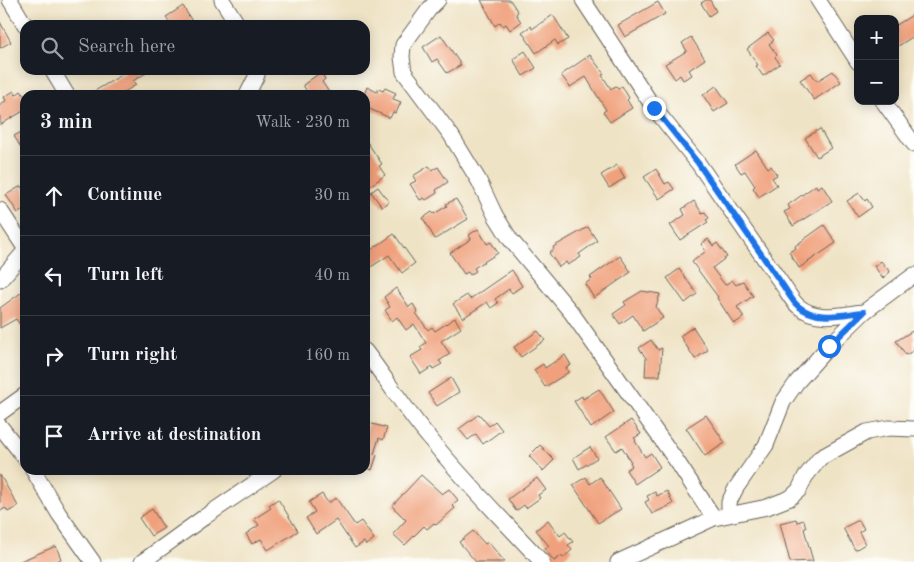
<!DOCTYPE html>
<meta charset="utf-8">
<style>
body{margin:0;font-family:"Old Standard TT",serif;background:#20242c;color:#f1f3f6}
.controls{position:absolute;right:15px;top:15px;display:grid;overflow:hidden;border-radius:10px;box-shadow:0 2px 12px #0003}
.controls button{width:45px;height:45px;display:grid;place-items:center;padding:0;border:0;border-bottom:1px solid #363941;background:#171b24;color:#f1f3f6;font:25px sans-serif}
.stop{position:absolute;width:15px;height:15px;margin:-11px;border:4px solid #1a73e8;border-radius:50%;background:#fff}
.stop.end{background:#1a73e8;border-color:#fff;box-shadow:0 1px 5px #0008}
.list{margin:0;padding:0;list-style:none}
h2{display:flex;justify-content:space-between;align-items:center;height:65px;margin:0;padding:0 20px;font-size:21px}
h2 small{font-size:16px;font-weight:400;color:#9ea1a6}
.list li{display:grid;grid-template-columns:32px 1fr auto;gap:15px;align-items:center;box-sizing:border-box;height:80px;padding:0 20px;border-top:1px solid #363941}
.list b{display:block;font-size:19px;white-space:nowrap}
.list em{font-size:16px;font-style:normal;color:#9ea1a6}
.icon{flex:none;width:28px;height:28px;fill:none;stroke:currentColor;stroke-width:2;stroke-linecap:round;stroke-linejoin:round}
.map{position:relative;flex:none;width:914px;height:562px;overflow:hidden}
.search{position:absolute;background:#171b24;box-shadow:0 2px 12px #0003;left:20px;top:20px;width:350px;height:55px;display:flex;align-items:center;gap:12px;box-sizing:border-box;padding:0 18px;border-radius:15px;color:#9ea1a6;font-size:19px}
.panel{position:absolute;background:#171b24;box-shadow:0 2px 12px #0003;left:20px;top:90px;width:350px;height:385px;border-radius:15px}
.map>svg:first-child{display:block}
</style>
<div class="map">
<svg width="914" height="562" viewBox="0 0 914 562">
<rect width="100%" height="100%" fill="#fdfcf7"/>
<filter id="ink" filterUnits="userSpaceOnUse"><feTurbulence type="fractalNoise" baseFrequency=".02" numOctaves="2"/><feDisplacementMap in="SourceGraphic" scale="10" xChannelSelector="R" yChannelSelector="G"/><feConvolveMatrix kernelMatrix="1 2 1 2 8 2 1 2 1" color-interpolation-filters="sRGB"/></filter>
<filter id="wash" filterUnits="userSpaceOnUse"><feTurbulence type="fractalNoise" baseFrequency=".0096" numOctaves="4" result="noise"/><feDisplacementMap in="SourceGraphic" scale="20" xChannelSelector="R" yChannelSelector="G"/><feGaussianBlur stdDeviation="1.12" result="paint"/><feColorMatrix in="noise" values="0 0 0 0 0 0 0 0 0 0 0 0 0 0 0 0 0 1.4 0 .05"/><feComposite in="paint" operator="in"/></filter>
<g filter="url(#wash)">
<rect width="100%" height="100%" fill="#efe3c5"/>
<g id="blocks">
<path fill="#f0a07c" d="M481,0H510L518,12L516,14L521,22L510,30L506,24L503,26L500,22L495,26Z
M706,0H710L716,11L709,16L701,3Z
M658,2L665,14L625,37L618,25Z
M183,6L194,25H171L166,17Z
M914,14V36L895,48V26Z
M553,15L568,39L558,45L555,40L536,53L522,32L531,26L532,29Z
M0,22L11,42L0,48Z
M768,33L774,40L769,44L777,55L775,57L780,64L763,76L756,66L758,65L747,49Z
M441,35L461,65L447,73L437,59L432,62L423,47Z
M691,37L705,59L689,70L692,75L683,80L680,75L675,79L665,64L687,51L682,43Z
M525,51L536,68L523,76L513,59Z
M590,55L604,74L602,75L611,89L616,86L618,89L622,86L629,98L627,100L632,108L610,122L603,112L606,110L586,77L570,87L561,75Z
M124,70H151L133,81L136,85L119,95H88L125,73Z
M833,71L841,82L814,100L800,80L811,73L817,81Z
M321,72L325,79L322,82L331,95H309L303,85Z
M716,86L728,103L714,112L703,95Z
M367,87L377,92L378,89L383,91L385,88L396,93L393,99L401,102L396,113L393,112L390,118L365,107V92Z
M14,91L16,95L21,91L25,97V110L0,125V104L6,101L4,97Z
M820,129L831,148L817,157L805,138Z
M25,130V154L14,136Z
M365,139L382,164L379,166L385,175L370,186L365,179Z
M756,150L768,168L771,166L777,175L772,178L777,185L759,197L753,188L755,186L745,171L741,173L735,164Z
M617,165L625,178L609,188L601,175Z
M429,166L432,170L438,167L448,182L436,190L437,193L426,200L424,198L420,200L410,184L416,181L413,176Z
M656,169L665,184L669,182L674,189L659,199L644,177Z
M816,185L817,188L822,185L832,201L793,226L784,212L790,209L788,205Z
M21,186L25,192V209L18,213L6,195Z
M378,187L389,202L382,207L371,192Z
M859,193L865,201L867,199L872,207L858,217L847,201Z
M456,199L468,219L435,239L423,218L432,212L434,214L447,206L446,204Z
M694,201L702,213L705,212L709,218L706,220L708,222L680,240L670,225L685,215L682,209Z
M824,225L836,243L799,268L789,252L796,248L795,246Z
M588,227L597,241L579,254L581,257L568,265L566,262L559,267L549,253L554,249L553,247Z
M478,229L487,244L491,242L498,253L474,268L476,271L470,275L468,272L464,274L450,253L471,239L469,235Z
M394,234L415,263L402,273L389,255L365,271V254Z
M708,239L713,246L717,243L727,257L712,268L725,285L732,280L736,285L743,281L753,296L737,307L744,317L734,324L717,298L718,297L692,262L706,251L701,244Z
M620,256L631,272L594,298L585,284L592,279L590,277Z
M881,261L890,272L883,278L874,266Z
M679,269L697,294L685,303L667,278Z
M512,270L522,286L512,293L509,289L495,299L498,303L491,308L487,302L463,318L453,304L467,295L470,299Z
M396,288L409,307L413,304L418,312L416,313L428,330L432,327L435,331L455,318L461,328L441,341L450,354L439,361L442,364L433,369L432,367L421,374L410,357L422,350L420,347L426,343L414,324L406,330L397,317L392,321L385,310L390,307L384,297Z
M642,291L660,294L656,307L663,318L643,331L633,315L620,324L613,314L626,305L624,302Z
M22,292L25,297V332L16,319L0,328V308Z
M693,327L708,350L695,359L680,336Z
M914,330V350L906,355L896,341Z
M538,331L545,340L521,357L514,347Z
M651,340L658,350L662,348L660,376H645L646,358L639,348Z
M565,355L571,365L566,368L569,372L545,387L534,370L543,364L545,368Z
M451,378L459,392L437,406L428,393Z
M599,389L614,412L591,428L574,401L582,396L583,399Z
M479,414L489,426L495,421L502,430L483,444L476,434L468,440L459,429Z
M706,415L725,443L705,456L686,428Z
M631,420L641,434L634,438L636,440L635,441L645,457L651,453L660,467L635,484L626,470L632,466L630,462H631L622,447L616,451L606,437Z
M369,423L387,428L383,440L379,438L374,454L377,455L372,470L365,467V434Z
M540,445L554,460L543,471L529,456Z
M590,447L597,458L579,469L573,458Z
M0,475L18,506L8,512L6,508L0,511Z
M421,475L442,494L449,489L458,500L452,505L455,508L436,525L434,523L427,529L424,526L405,545L393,534L406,520L392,506Z
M586,477L590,484L600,477L621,509L598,523L573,485Z
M537,478L546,490L538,495L540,498L526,508L524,505L516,511L508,499Z
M667,491L673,504L652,514L645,502L649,500L647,496L655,492L657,496Z
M322,494L328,503L336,498L355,525L361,521L374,539L366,545L364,542L355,548L336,520L316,534L306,518L315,512L309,502Z
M278,499L298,531L268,550L261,539L252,544L246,534L259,525L254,519L271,508L269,505Z
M152,509L164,528L151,536L139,518Z
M796,519L797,522L804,520L806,528L804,529L813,561L790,562L780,523Z
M548,520L560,536L565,532L573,542L568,545L572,550L563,558L561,556L554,561L545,549L549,546L536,530Z
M859,520L864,529L859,532L865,544L855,550L843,528Z
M473,531L485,544L488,542L505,562H476L459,542Z
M56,546L61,559L54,562H18Z"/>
</g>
</g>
<g filter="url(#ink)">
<use href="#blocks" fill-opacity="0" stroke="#666257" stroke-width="1"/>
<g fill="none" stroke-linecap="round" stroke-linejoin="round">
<defs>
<path id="minor" d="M10,0L25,25
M222,0L238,25
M438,0L430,8L403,45L402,57L404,72L451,135L479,181L495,215L510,239L571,312L678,463L714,518
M583,0L654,108L698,163L784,287C788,293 793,302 798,306C817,322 842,314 864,312
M818,0L858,62
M52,70L67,95
M247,95L257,75V70
M883,101L914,144
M0,210L25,248
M0,280L25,251
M365,351C387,380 407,412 431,440C466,483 505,522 542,562
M0,413L25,395
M0,426L25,458
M33,470L59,514L93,562
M729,514V502L736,488L766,445L783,402L797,382L829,346L864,312L914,275
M142,562L203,518L274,470
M618,562L714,518L767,507L790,498L799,490L805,477L820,458L867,432L889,428L914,429"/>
</defs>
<use href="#minor" stroke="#666257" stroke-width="17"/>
<use href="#minor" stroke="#fff" stroke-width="15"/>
</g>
</g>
<g fill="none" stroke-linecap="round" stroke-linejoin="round" filter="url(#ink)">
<path stroke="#1a73e8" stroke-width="6" d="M654,108L698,163L784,287C788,293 793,302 798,306C817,322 842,314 864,312L829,346"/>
</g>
</svg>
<div class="controls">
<button>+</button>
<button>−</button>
</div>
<div class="stop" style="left:829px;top:346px"></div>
<div class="stop end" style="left:654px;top:108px"></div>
<div class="search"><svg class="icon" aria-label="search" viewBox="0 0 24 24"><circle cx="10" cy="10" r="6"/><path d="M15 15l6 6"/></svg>Search here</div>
<section class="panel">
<h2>3 min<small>Walk · 230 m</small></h2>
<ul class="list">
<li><svg class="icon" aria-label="ahead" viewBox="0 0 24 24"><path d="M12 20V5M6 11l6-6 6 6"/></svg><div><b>Continue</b></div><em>30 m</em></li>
<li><svg class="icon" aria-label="left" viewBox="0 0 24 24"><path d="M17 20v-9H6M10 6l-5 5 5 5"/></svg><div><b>Turn left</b></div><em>40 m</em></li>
<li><svg class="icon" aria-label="right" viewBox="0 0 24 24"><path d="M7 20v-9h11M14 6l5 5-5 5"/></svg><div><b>Turn right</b></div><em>160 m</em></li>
<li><svg class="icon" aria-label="arrive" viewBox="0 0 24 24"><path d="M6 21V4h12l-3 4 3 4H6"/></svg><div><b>Arrive at destination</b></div></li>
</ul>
</section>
</div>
